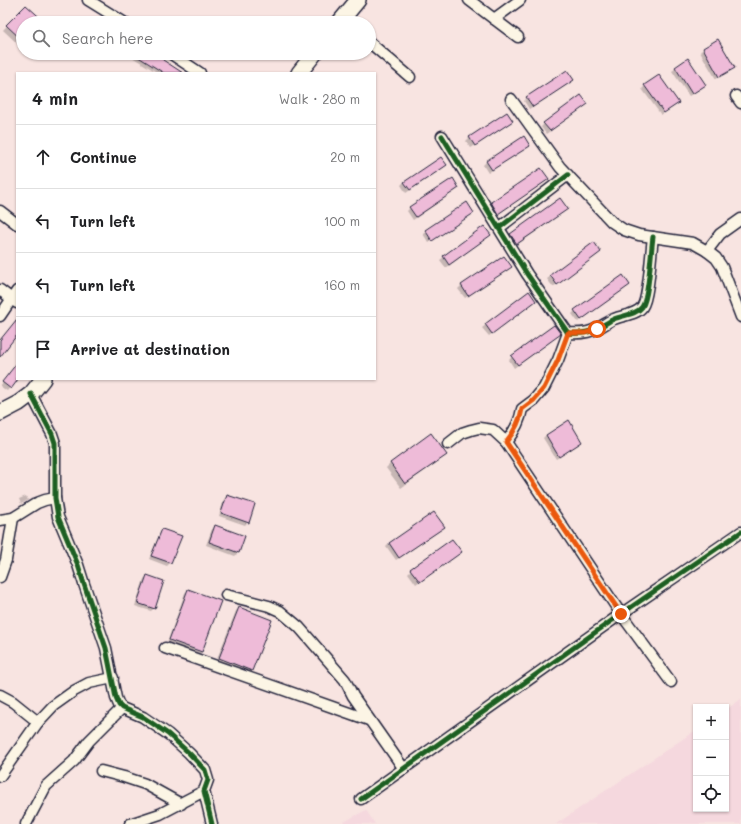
<!DOCTYPE html>
<html lang="en">
<head>
<meta charset="utf-8">
<style>
	body { margin:0; font-family:Mali,sans-serif; background:#f6f6f6; color:#202124 }
	.controls { position:absolute; right:12px; bottom:12px; display:grid; overflow:hidden; border-radius:0px; box-shadow:0 1px 3px #0004 }
	.controls button { width:36px; height:36px; display:grid; place-items:center; padding:0; border:0; border-bottom:1px solid #e0e0e0; background:#fff; color:#202124; font:20px sans-serif }
	.stop { position:absolute; width:12px; height:12px; margin:-9px; border:3px solid #ea580c; border-radius:50%; background:#fff }
	.stop.end { background:#ea580c; border-color:#fff; box-shadow:0 1px 4px #0008 }
	.list { margin:0; padding:0; list-style:none }
	h2 { display:flex; justify-content:space-between; align-items:center; height:52px; margin:0; padding:0 16px; font-size:17px }
	h2 small { font-size:13px; font-weight:400; color:#757577 }
	.list li { display:grid; grid-template-columns:26px 1fr auto; gap:12px; align-items:center; box-sizing:border-box; height:64px; padding:0 16px; border-top:1px solid #e0e0e0 }
	.list b { display:block; font-size:15px; white-space:nowrap }
	.list em { font-size:13px; font-style:normal; color:#757577 }
	.icon { flex:none; width:22px; height:22px; fill:none; stroke:currentColor; stroke-width:2; stroke-linecap:round; stroke-linejoin:round }
	.map { position:relative; flex:none; width:741px; height:824px; overflow:hidden }
	.search { position:absolute; background:#fff; box-shadow:0 1px 3px #0004; left:16px; top:16px; width:360px; height:44px; display:flex; align-items:center; gap:10px; box-sizing:border-box; padding:0 14px; border-radius:22px; color:#757577; font-size:15px }
	.panel { position:absolute; background:#fff; box-shadow:0 1px 3px #0004; left:16px; top:72px; width:360px; height:308px; border-radius:0px }
	.map>svg:first-child { display:block }
</style>
</head>
<body>
<div class="map">
<svg width="741" height="824" viewBox="0 0 741 824">
	<rect width="100%" height="100%" fill="#f8e4e1"/>
	<filter id="ink" filterUnits="userSpaceOnUse"><feTurbulence type="fractalNoise" baseFrequency=".025" numOctaves="2"/><feDisplacementMap in="SourceGraphic" scale="8" xChannelSelector="R" yChannelSelector="G"/><feConvolveMatrix kernelMatrix="1 2 1 2 8 2 1 2 1" color-interpolation-filters="sRGB"/></filter>
	<g filter="url(#ink)">
		<g fill="#f5d8de">
			<polygon points="741,699 741,824 556,824 696,730 696,809 726,809 726,710"/>
			<polygon points="366,810 375,824 340,824"/>
		</g>
		<g fill="#0003">
			<polygon points="26,6 44,23 23,23 23,49 3,30"/>
			<polygon points="718,41 730,70 716,79 700,52 703,49"/>
			<polygon points="127,53 153,53 181,73 158,73 127,54"/>
			<polygon points="688,60 702,88 689,96 672,71"/>
			<polygon points="567,71 570,83 529,109 524,101 527,98"/>
			<polygon points="645,86 674,106 661,115 642,89"/>
			<polygon points="583,107 546,134 541,127 544,124"/>
			<polygon points="506,113 508,124 471,148 466,141 469,138"/>
			<polygon points="524,138 525,148 488,173 483,165 486,162"/>
			<polygon points="446,165 443,168 406,193 401,185 404,182"/>
			<polygon points="541,169 548,179 545,182 495,216 488,206 491,203"/>
			<polygon points="458,188 455,191 413,220 407,211 410,208"/>
			<polygon points="564,212 514,247 507,237 510,234"/>
			<polygon points="470,215 429,243 423,234 426,231"/>
			<polygon points="484,228 490,235 446,268 440,260"/>
			<polygon points="594,244 597,255 553,287 547,279"/>
			<polygon points="507,270 465,298 458,289 461,286"/>
			<polygon points="629,285 578,322 572,314 575,311"/>
			<polygon points="528,292 531,303 489,336 482,328"/>
			<polygon points="556,337 514,368 509,360 512,357"/>
			<polygon points="17,364 17,379 7,391 0,386"/>
			<polygon points="546,435 581,442 578,445 556,459 543,438"/>
			<polygon points="445,455 441,459 401,488 386,468 391,463"/>
			<polygon points="26,496 28,500 21,504 19,499"/>
			<polygon points="227,496 248,522 245,525 219,516 224,499"/>
			<polygon points="215,526 244,537 238,553 235,556 206,545 212,529"/>
			<polygon points="444,527 441,530 396,560 386,546 389,543"/>
			<polygon points="163,530 180,537 170,563 167,566 149,559 160,533"/>
			<polygon points="457,554 416,584 408,573 411,570"/>
			<polygon points="147,576 154,608 151,611 135,606 144,579"/>
			<polygon points="188,590 202,652 199,655 167,643 185,593"/>
			<polygon points="239,608 251,670 248,674 216,661 236,611"/>
		</g>
		<g fill="#eebbd8" stroke="#22223b">
			<polygon points="26,5 46,23 23,23 23,41 6,25"/>
			<polygon points="718,39 735,68 719,77 703,48"/>
			<polygon points="132,53 155,53 163,58 163,60 183,73 164,73"/>
			<polygon points="688,58 706,85 692,94 675,67"/>
			<polygon points="567,70 574,80 533,107 526,97"/>
			<polygon points="659,75 679,103 664,113 644,85"/>
			<polygon points="581,95 588,104 550,131 543,123"/>
			<polygon points="507,112 513,121 475,146 469,137"/>
			<polygon points="524,136 530,146 492,170 486,161"/>
			<polygon points="441,157 447,165 410,190 404,182"/>
			<polygon points="541,168 549,179 498,214 491,202"/>
			<polygon points="453,178 459,188 416,217 409,207"/>
			<polygon points="560,198 568,209 517,244 510,234"/>
			<polygon points="467,202 474,213 432,241 425,230"/>
			<polygon points="484,226 491,235 449,265 443,256"/>
			<polygon points="594,242 601,252 557,285 550,275"/>
			<polygon points="504,256 512,267 468,296 461,285"/>
			<polygon points="623,275 630,285 581,320 574,310"/>
			<polygon points="529,291 536,301 492,334 485,324"/>
			<polygon points="17,319 17,335 0,357 0,340"/>
			<polygon points="554,325 561,334 518,365 511,356"/>
			<polygon points="17,363 17,381 11,389 2,382"/>
			<polygon points="569,420 582,442 559,457 546,435"/>
			<polygon points="431,433 447,455 405,484 390,463"/>
			<polygon points="227,495 255,504 249,523 221,513"/>
			<polygon points="434,512 445,527 399,558 389,543"/>
			<polygon points="215,525 245,536 239,553 209,542"/>
			<polygon points="162,529 182,536 171,563 151,556"/>
			<polygon points="452,539 462,552 420,582 410,569"/>
			<polygon points="147,575 164,581 155,609 137,603"/>
			<polygon points="188,589 221,601 202,652 169,640"/>
			<polygon points="239,607 272,620 252,671 219,658"/>
		</g>
		<g fill="none" stroke-linecap="round" stroke-linejoin="round">
			<defs>
				<g id="street">
					<polyline points="88,0 125,23"/>
					<polyline points="469,0 518,37"/>
					<polyline points="494,19 520,0"/>
					<polyline points="369,42 410,77"/>
					<polyline points="170,53 200,73"/>
					<polyline points="736,96 741,103"/>
					<polyline points="511,99 560,167 612,222 624,230 639,235 693,243 707,251 716,258 722,267 741,317"/>
					<path d="M568 175 499 228 442 136 527 274 568 333C579 334 589 333 598 328 604 325 609 321 614 319 623 315 636 315 642 307 649 298 651 250 653 237"/>
					<polyline points="0,211 17,224"/>
					<polyline points="707,251 720,234 741,219"/>
					<polyline points="0,290 17,303"/>
					<polyline points="0,316 17,291"/>
					<polyline points="31,394 52,434 55,443 55,498 58,517 78,565 84,584 106,648 116,698 119,705 122,708 143,717 168,734 189,753 205,770 208,780 204,791 212,824"/>
					<path d="M506 442C514 432 520 422 522 409L534 400 544 388 558 360 568 333"/>
					<polyline points="448,444 462,433 471,430 479,428 493,430 506,442 621,614 671,682"/>
					<polyline points="0,520 13,518 37,503 45,500 55,498"/>
					<polyline points="0,577 6,560 13,518"/>
					<polyline points="226,595 269,606 280,611 299,627 345,680 353,696 404,769"/>
					<polyline points="165,648 369,720"/>
					<polyline points="0,695 13,702 38,722 0,776"/>
					<polyline points="38,722 53,706 74,691 89,683 113,678"/>
					<polyline points="101,771 124,777 145,784 181,804"/>
					<polyline points="361,799 621,614 741,532"/>
					<polyline points="26,824 46,786 74,761 89,741 122,708"/>
					<polyline points="130,824 160,814 204,791"/>
				</g>
				<g id="secondary">
					<polyline points="339,23 358,0"/>
					<polyline points="299,73 315,53"/>
					<polyline points="0,413 19,403 31,394 43,379"/>
				</g>
			</defs>
			<use href="#street" stroke="#22223b" stroke-width="13"/>
			<use href="#secondary" stroke="#22223b" stroke-width="18"/>
			<use href="#street" stroke="#fcf5e5" stroke-width="10"/>
			<use href="#secondary" stroke="#fcf5e5" stroke-width="15"/>
			<defs>
				<g id="cycleway">
					<path d="M568 175 499 228 442 136 527 274 568 333C579 334 589 333 598 328 604 325 609 321 614 319 623 315 636 315 642 307 649 298 651 250 653 237"/>
					<polyline points="31,394 52,434 55,443 55,498 58,517 78,565 84,584 106,648 116,698 119,705 122,708 143,717 168,734 189,753 205,770 208,780 204,791 212,824"/>
					<polyline points="361,799 621,614 741,532"/>
				</g>
			</defs>
			<use href="#cycleway" stroke="#fcf5e5" stroke-width="8"/>
			<use href="#cycleway" stroke="#1b5e20" stroke-width="5"/>
		</g>
	</g>
	<g fill="none" stroke-linecap="round" stroke-linejoin="round" filter="url(#ink)">
		<path stroke="#ea580c" stroke-width="5" d="M597 329 585 333H568L558 360 544 388 534 400 522 409C520 422 514 432 506 442L621 614"/>
	</g>
</svg>
<div class="controls">
<button>+</button>
<button>−</button>
<button><svg class="icon" aria-label="locate" viewBox="0 0 24 24"><circle cx="12" cy="12" r="6"/><path d="M12 2v4M12 18v4M2 12h4M18 12h4"/></svg></button>
</div>
<div class="stop" style="left:597px;top:329px"></div>
<div class="stop end" style="left:621px;top:614px"></div>
<div class="search"><svg class="icon" aria-label="search" viewBox="0 0 24 24"><circle cx="10" cy="10" r="6"/><path d="M15 15l6 6"/></svg>Search here</div>
<section class="panel">
<h2>4 min<small>Walk · 280 m</small></h2>
<ul class="list">
<li><svg class="icon" aria-label="ahead" viewBox="0 0 24 24"><path d="M12 20V5M6 11l6-6 6 6"/></svg><div><b>Continue</b></div><em>20 m</em></li>
<li><svg class="icon" aria-label="left" viewBox="0 0 24 24"><path d="M17 20v-9H6M10 6l-5 5 5 5"/></svg><div><b>Turn left</b></div><em>100 m</em></li>
<li><svg class="icon" aria-label="left" viewBox="0 0 24 24"><path d="M17 20v-9H6M10 6l-5 5 5 5"/></svg><div><b>Turn left</b></div><em>160 m</em></li>
<li><svg class="icon" aria-label="arrive" viewBox="0 0 24 24"><path d="M6 21V4h12l-3 4 3 4H6"/></svg><div><b>Arrive at destination</b></div></li>
</ul>
</section>
</div>
</body>
</html>
